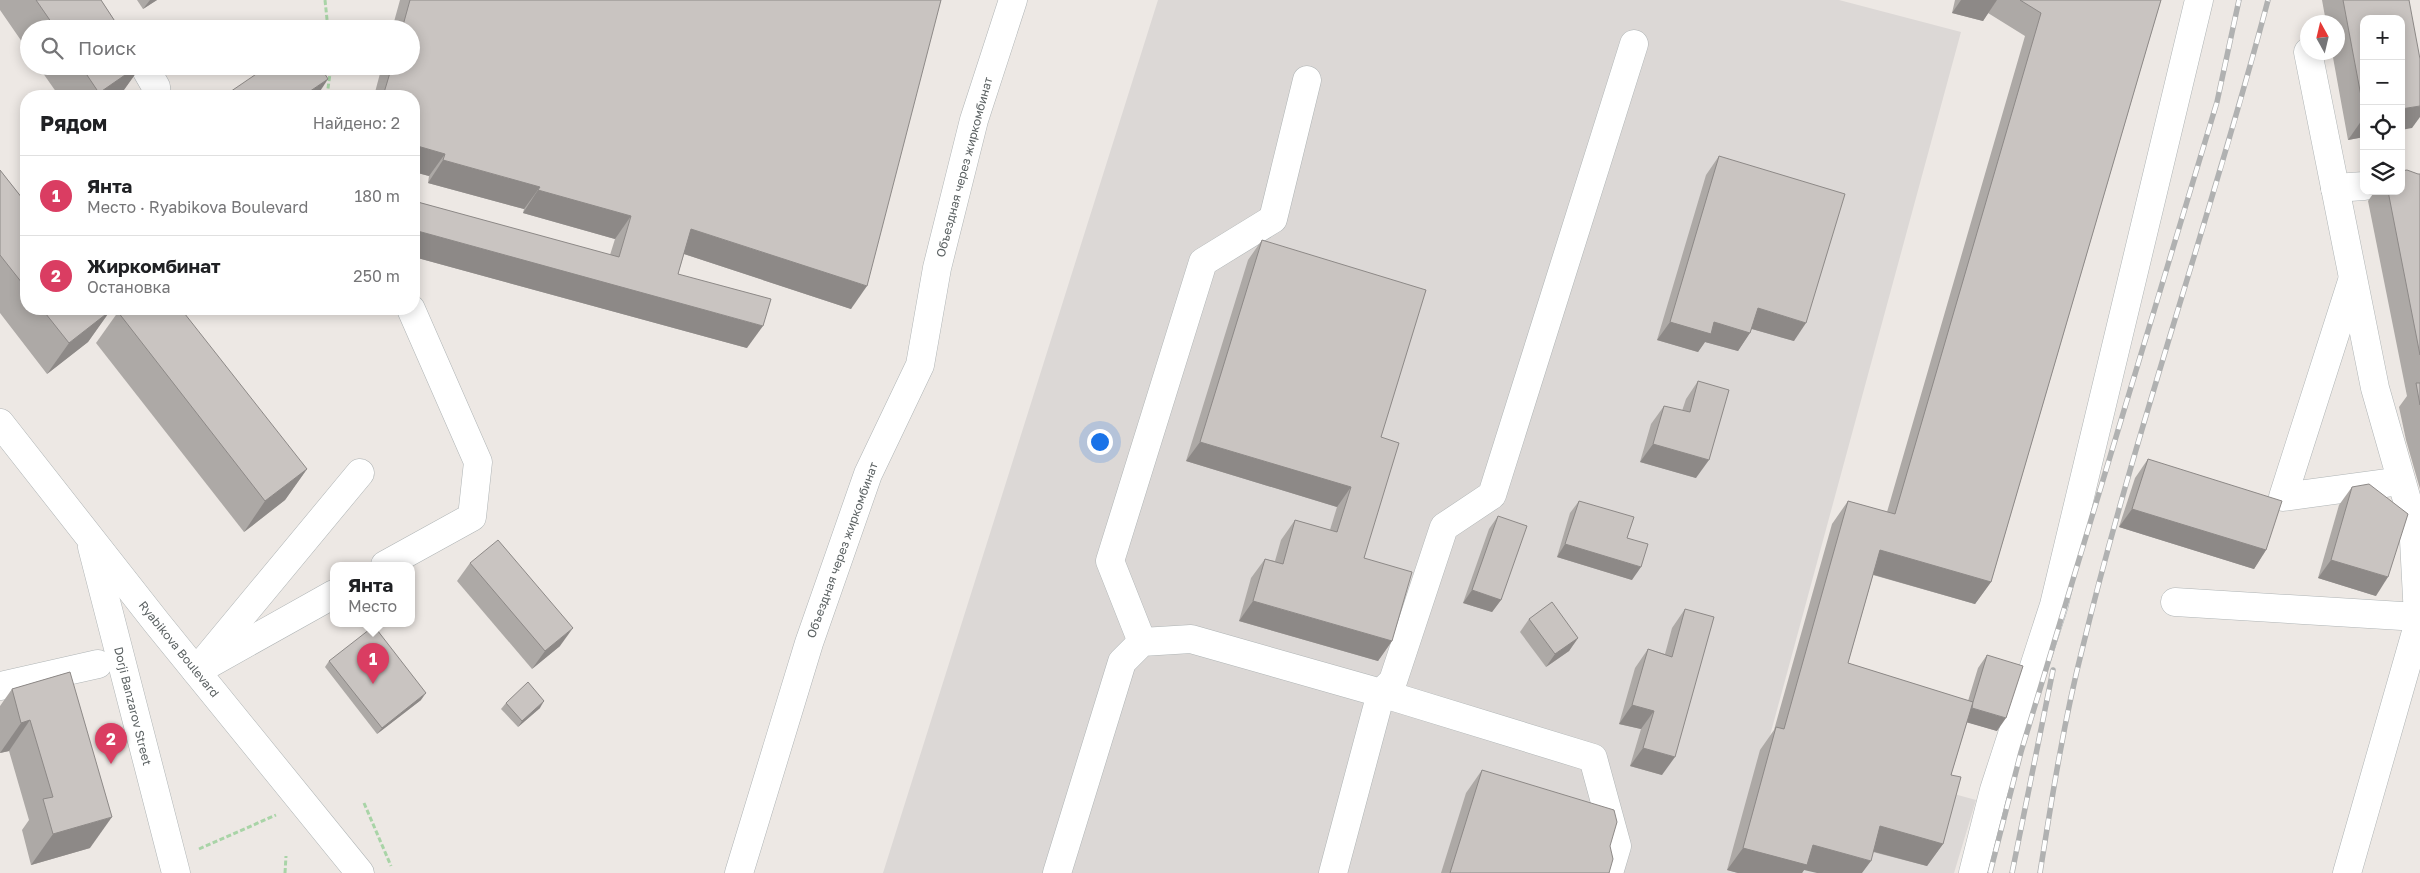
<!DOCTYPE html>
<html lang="ru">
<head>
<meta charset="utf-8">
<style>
	body { margin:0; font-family:"Golos Text",sans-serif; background:#f2f2f2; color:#202124 }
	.controls { position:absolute; right:15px; top:15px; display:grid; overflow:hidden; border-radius:10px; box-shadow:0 2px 12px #0003 }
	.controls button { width:45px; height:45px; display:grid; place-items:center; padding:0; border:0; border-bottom:1px solid #e0e0e0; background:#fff; color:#202124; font:25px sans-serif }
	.compass { position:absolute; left:2300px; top:15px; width:45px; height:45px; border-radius:50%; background:#fff; box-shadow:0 2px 12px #0003; rotate:352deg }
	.you { position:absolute; left:1099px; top:441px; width:18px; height:18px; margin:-12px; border:4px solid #fff; border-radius:50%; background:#1a73e8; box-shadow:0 0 0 8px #1a73e833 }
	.badge { display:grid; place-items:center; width:32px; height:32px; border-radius:50%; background:#da3d62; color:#fff; font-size:16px; font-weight:700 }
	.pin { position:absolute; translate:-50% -41px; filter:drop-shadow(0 1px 2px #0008) }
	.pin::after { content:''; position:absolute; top:26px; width:18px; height:15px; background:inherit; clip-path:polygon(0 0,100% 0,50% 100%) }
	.popup { position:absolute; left:330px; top:562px; width:85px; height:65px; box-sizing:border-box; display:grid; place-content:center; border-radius:10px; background:#fff; filter:drop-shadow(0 1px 4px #0005); font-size:16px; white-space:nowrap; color:#757577 }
	.popup b { font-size:19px; color:#202124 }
	.popup::after { content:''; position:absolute; left:50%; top:100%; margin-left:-10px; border:10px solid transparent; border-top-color:#fff }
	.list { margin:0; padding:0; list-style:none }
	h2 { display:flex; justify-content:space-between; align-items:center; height:65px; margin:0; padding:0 20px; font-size:21px }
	h2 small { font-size:16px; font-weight:400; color:#757577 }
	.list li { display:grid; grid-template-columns:32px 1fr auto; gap:15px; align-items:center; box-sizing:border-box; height:80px; padding:0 20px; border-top:1px solid #e0e0e0 }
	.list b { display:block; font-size:19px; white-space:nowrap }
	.list p { margin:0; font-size:16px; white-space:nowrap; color:#757577 }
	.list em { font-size:16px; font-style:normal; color:#757577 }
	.icon { flex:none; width:28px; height:28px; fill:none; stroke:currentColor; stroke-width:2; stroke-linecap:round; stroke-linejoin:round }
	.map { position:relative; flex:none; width:2420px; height:873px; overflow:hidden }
	.search { position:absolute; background:#fff; box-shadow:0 2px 12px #0003; left:20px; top:20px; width:400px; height:55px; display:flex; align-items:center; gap:12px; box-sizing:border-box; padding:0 18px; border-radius:28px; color:#757577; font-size:19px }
	.panel { position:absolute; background:#fff; box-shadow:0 2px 12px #0003; left:20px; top:90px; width:400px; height:225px; border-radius:20px }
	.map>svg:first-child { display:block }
</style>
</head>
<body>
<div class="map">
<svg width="2420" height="873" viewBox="0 0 2420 873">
	<rect width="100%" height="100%" fill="#ede8e4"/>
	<polygon fill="#dcd8d6" points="1158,0 1839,0 1961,32 1768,743 1976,800 1954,873 883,873"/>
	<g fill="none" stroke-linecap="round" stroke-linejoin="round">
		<defs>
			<g id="minor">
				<polyline points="144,66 156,87 157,96"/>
				<polyline points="2335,188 2364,186"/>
				<polyline points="2352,281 2283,497 2401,481"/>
				<polyline points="0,423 157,623 360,873"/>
				<polyline points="92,547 176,873"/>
				<polyline points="385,565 472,517 478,462 411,309"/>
				<polyline points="2175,602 2418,617 2413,521 2375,388 2308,52"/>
				<polyline points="1142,642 1110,561 1203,262 1273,219 1307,80"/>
				<polyline points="209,664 334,594"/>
				<polyline points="196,671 360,473"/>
				<polyline points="0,686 98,664"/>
				<polyline points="739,873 809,643 868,474 920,365 937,268 974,120 1013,0"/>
				<polyline points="1057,873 1122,662 1142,642 1191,639 1381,693 1393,681 1444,527 1492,495 1634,44"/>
				<polyline points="1333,873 1381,693 1593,758 1617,846 1609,873"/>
				<polyline points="1973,873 1994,790 2054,605 2199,0"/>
				<polyline points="2347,873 2420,618"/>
			</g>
		</defs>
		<use href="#minor" stroke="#afb4b5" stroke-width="29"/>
		<g stroke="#a9d4a7" stroke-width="3" stroke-dasharray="5 2.5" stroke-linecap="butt">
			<polyline points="325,0 328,29"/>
			<polyline points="327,96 331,66"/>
			<polyline points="364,803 391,866"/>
			<polyline points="199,849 276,815"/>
			<polyline points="285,873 286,856"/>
		</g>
		<use href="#minor" stroke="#fff" stroke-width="28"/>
		<defs>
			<g id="rail">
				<polyline points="1990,873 2021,752 2217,102 2239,0"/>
				<polyline points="2012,873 2053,670"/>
				<path d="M2040 873C2052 797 2064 720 2083 646 2136 428 2211 217 2268 0"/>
			</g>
		</defs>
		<use href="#rail" stroke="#b0b1b1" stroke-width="5.5"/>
		<use href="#rail" stroke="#fff" stroke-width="4" stroke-dasharray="11" stroke-linecap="butt"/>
	</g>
	<g fill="#ada9a6">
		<polygon points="0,0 101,0 120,29 29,29 29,52 0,10"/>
		<polygon points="137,0 157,0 143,9"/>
		<polygon points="400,0 941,0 851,309 684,254 678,274 747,348 414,257 414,201 610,255 615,239 523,213 524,209 428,183 429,176 414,172 414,96 374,96 382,66 411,66 411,29 392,29"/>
		<polygon points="1955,0 2161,0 2148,44 1991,582 1975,604 1873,575 1848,663 1968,701 1978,668 1987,655 1997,731 1967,722 1951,775 1943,844 1927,866 1873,852 1804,870 1802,873 1738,873 1727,870 1760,750 1774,730 1832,524 1848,501 1887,512 2025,36 1988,13 1983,21 1952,13"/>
		<polygon points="2322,0 2409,0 2412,128 2364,19 2364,137 2348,140 2332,52 2338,52 2338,22 2326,22"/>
		<polygon points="38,66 141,66 121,94 117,96 59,96"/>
		<polygon points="1719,156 1794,341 1752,329 1738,351 1705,342 1698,352 1657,340 1706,175"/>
		<polygon points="0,170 26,203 26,309 109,309 110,311 88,342 47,374 0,313"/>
		<polygon points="2418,174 2420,174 2420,489 2406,440 2399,407 2407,396 2368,201 2375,191 2401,191"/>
		<polygon points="1262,240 1381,437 1364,558 1392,641 1378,661 1239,621 1251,578 1265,559 1275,561 1281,540 1295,520 1330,530 1337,507 1186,461 1248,260"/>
		<polygon points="118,312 307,469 285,500 244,532 96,343"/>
		<polygon points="1698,381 1696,478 1640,462 1651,424 1664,406 1682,411 1686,399"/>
		<polygon points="2148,459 2266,550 2254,569 2119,527 2135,478"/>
		<polygon points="2352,487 2376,596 2318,578 2339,505"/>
		<polygon points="1579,501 1627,538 1632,580 1557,557 1570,513"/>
		<polygon points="1498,516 1501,600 1492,612 1463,603 1489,529"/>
		<polygon points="470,563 560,646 532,669 457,581"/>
		<polygon points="1685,609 1662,775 1630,766 1641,729 1619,724 1635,668 1648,649 1665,654 1672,628"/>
		<polygon points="1529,619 1578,638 1569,651 1546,667 1520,632"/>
		<polygon points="329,661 421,700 377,734 325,667"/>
		<polygon points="70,672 90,848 31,865 22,830 29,820 9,751 0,753 0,706 12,689"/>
		<polygon points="506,703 540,708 518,727 501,709"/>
		<polygon points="1482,770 1610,846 1609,873 1441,873 1466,793"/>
	</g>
	<g fill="#8d8987">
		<polygon points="150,0 157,0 143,9"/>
		<polygon points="1961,0 1997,0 1983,21 1952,13"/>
		<polygon points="138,66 141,66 121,94 117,96 96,96 99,93"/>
		<polygon points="328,79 317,96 303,96"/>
		<polygon points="2420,106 2420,117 2412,128 2401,130 2401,109"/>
		<polygon points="2364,117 2364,137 2348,140"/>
		<polygon points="414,145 445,154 429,176 414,172"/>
		<polygon points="443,160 540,187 524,209 428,183"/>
		<polygon points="538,190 631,216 615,239 523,213"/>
		<polygon points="691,229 867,286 851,309 675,251"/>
		<polygon points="414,230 763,326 747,348 414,257"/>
		<polygon points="1758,308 1806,323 1794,341 1745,327"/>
		<polygon points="110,311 88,342 47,374 69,343"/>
		<polygon points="1670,322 1714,322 1750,333 1738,351 1705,342 1698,352 1657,340"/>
		<polygon points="1200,442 1351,487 1337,507 1186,461"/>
		<polygon points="1653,444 1709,460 1696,478 1640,462"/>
		<polygon points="307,469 285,500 244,532 265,501"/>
		<polygon points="2132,509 2266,550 2254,569 2119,527"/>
		<polygon points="1565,544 1641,567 1632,580 1557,557"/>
		<polygon points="1880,550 1991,582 1975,604 1864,572"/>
		<polygon points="2331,560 2388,577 2376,596 2318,578"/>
		<polygon points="1472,590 1501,600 1492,612 1463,603"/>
		<polygon points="1253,601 1392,641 1378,661 1239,621"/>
		<polygon points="573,628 560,646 532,669 545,651"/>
		<polygon points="1578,638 1569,651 1546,667 1555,654"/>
		<polygon points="426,693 421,700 377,734 382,728"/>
		<polygon points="544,701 540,708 518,727 522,721"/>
		<polygon points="1632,705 1654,711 1641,729 1619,724"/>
		<polygon points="1971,708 2006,718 1997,731 1962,721"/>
		<polygon points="30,720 9,751 0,753 21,723"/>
		<polygon points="1643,748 1675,757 1662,775 1630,766"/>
		<polygon points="112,817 90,848 31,865 53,834"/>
		<polygon points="1880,826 1943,844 1927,866 1864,849"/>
		<polygon points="1813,845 1871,861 1862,873 1817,873 1804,870 1802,873 1738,873 1727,870 1743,848"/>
	</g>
	<g fill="#c9c4c1" stroke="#8d8987">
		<polygon points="36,0 101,0 120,29 56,29"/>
		<polygon points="410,0 941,0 867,286 691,229 678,274 771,299 763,326 414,230 414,201 619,257 631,216 538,190 540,187 443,160 445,154 414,145 414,96 383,96 392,66 411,66 411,29 402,29"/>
		<polygon points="2020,0 2161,0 2148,44 1991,582 1880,550 1848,663 1973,702 1951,775 1961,777 1943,844 1880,826 1871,861 1813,845 1807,865 1743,848 1776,727 1784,729 1848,501 1895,514 2041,13"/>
		<polygon points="2343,0 2409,0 2420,59 2420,106 2401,109 2401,19 2364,19 2364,112"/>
		<polygon points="81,66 138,66 99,93"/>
		<polygon points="268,66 320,66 328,79 303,96 224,96"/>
		<polygon points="1719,156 1845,194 1806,323 1758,308 1750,333 1714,322 1711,334 1670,322"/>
		<polygon points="0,170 26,203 26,288 0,255"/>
		<polygon points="2407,170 2418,174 2420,174 2420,355 2388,191 2401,191 2401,171"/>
		<polygon points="1262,240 1426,290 1381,437 1399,443 1364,558 1412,572 1392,641 1253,601 1265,559 1283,564 1295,520 1337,532 1351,487 1200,442"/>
		<polygon points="42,309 109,309 110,311 69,343"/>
		<polygon points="122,309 181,309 307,469 265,501 118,312"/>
		<polygon points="1698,381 1729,390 1709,460 1653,444 1664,406 1690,412"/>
		<polygon points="2416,383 2420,383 2420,405"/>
		<polygon points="2148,459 2282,501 2266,550 2132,509"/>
		<polygon points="2369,484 2408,514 2388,577 2331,560 2352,487"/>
		<polygon points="1579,501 1634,517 1627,538 1648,544 1641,567 1565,544"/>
		<polygon points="1498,516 1527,526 1501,600 1472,590"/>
		<polygon points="498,540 573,628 545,651 470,563"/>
		<polygon points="1552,602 1578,638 1555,654 1529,619"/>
		<polygon points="1685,609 1714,617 1675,757 1643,748 1654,711 1632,705 1648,649 1672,657"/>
		<polygon points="374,626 426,693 382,728 329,661"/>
		<polygon points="1987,655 2023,666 2006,718 1972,708 1973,702"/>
		<polygon points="70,672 112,817 53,834 43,799 53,797 30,720 21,723 12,689"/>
		<polygon points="528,682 544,701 522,721 506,703"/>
		<polygon points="1482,770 1614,810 1617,822 1610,846 1613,859 1609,873 1450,873"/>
	</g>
	<g text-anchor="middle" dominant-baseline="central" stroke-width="5" stroke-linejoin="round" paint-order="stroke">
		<g font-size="12" fill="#5c6263" stroke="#fff">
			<text transform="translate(964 167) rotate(-75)">Объездная через жиркомбинат</text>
			<text transform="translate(842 550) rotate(-70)">Объездная через жиркомбинат</text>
			<text transform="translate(179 649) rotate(51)">Ryabikova Boulevard</text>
			<text transform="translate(133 706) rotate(76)">Dorji Banzarov Street</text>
		</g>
	</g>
</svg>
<div class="controls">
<button>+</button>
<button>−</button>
<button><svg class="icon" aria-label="locate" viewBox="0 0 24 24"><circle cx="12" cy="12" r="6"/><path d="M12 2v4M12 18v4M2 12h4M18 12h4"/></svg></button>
<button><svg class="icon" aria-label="layers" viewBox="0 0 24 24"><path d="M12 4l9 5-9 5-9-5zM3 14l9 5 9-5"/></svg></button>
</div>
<svg class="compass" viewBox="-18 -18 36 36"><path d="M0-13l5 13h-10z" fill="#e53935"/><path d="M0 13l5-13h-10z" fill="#757577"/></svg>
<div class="you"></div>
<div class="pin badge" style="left:373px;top:684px">1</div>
<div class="popup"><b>Янта</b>Место</div>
<div class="pin badge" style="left:111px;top:764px">2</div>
<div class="search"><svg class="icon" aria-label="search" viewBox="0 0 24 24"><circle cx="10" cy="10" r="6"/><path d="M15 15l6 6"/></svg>Поиск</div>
<section class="panel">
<h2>Рядом<small>Найдено: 2</small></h2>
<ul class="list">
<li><span class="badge">1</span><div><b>Янта</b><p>Место · Ryabikova Boulevard</p></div><em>180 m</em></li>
<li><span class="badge">2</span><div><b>Жиркомбинат</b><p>Остановка</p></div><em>250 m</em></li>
</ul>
</section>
</div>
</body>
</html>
